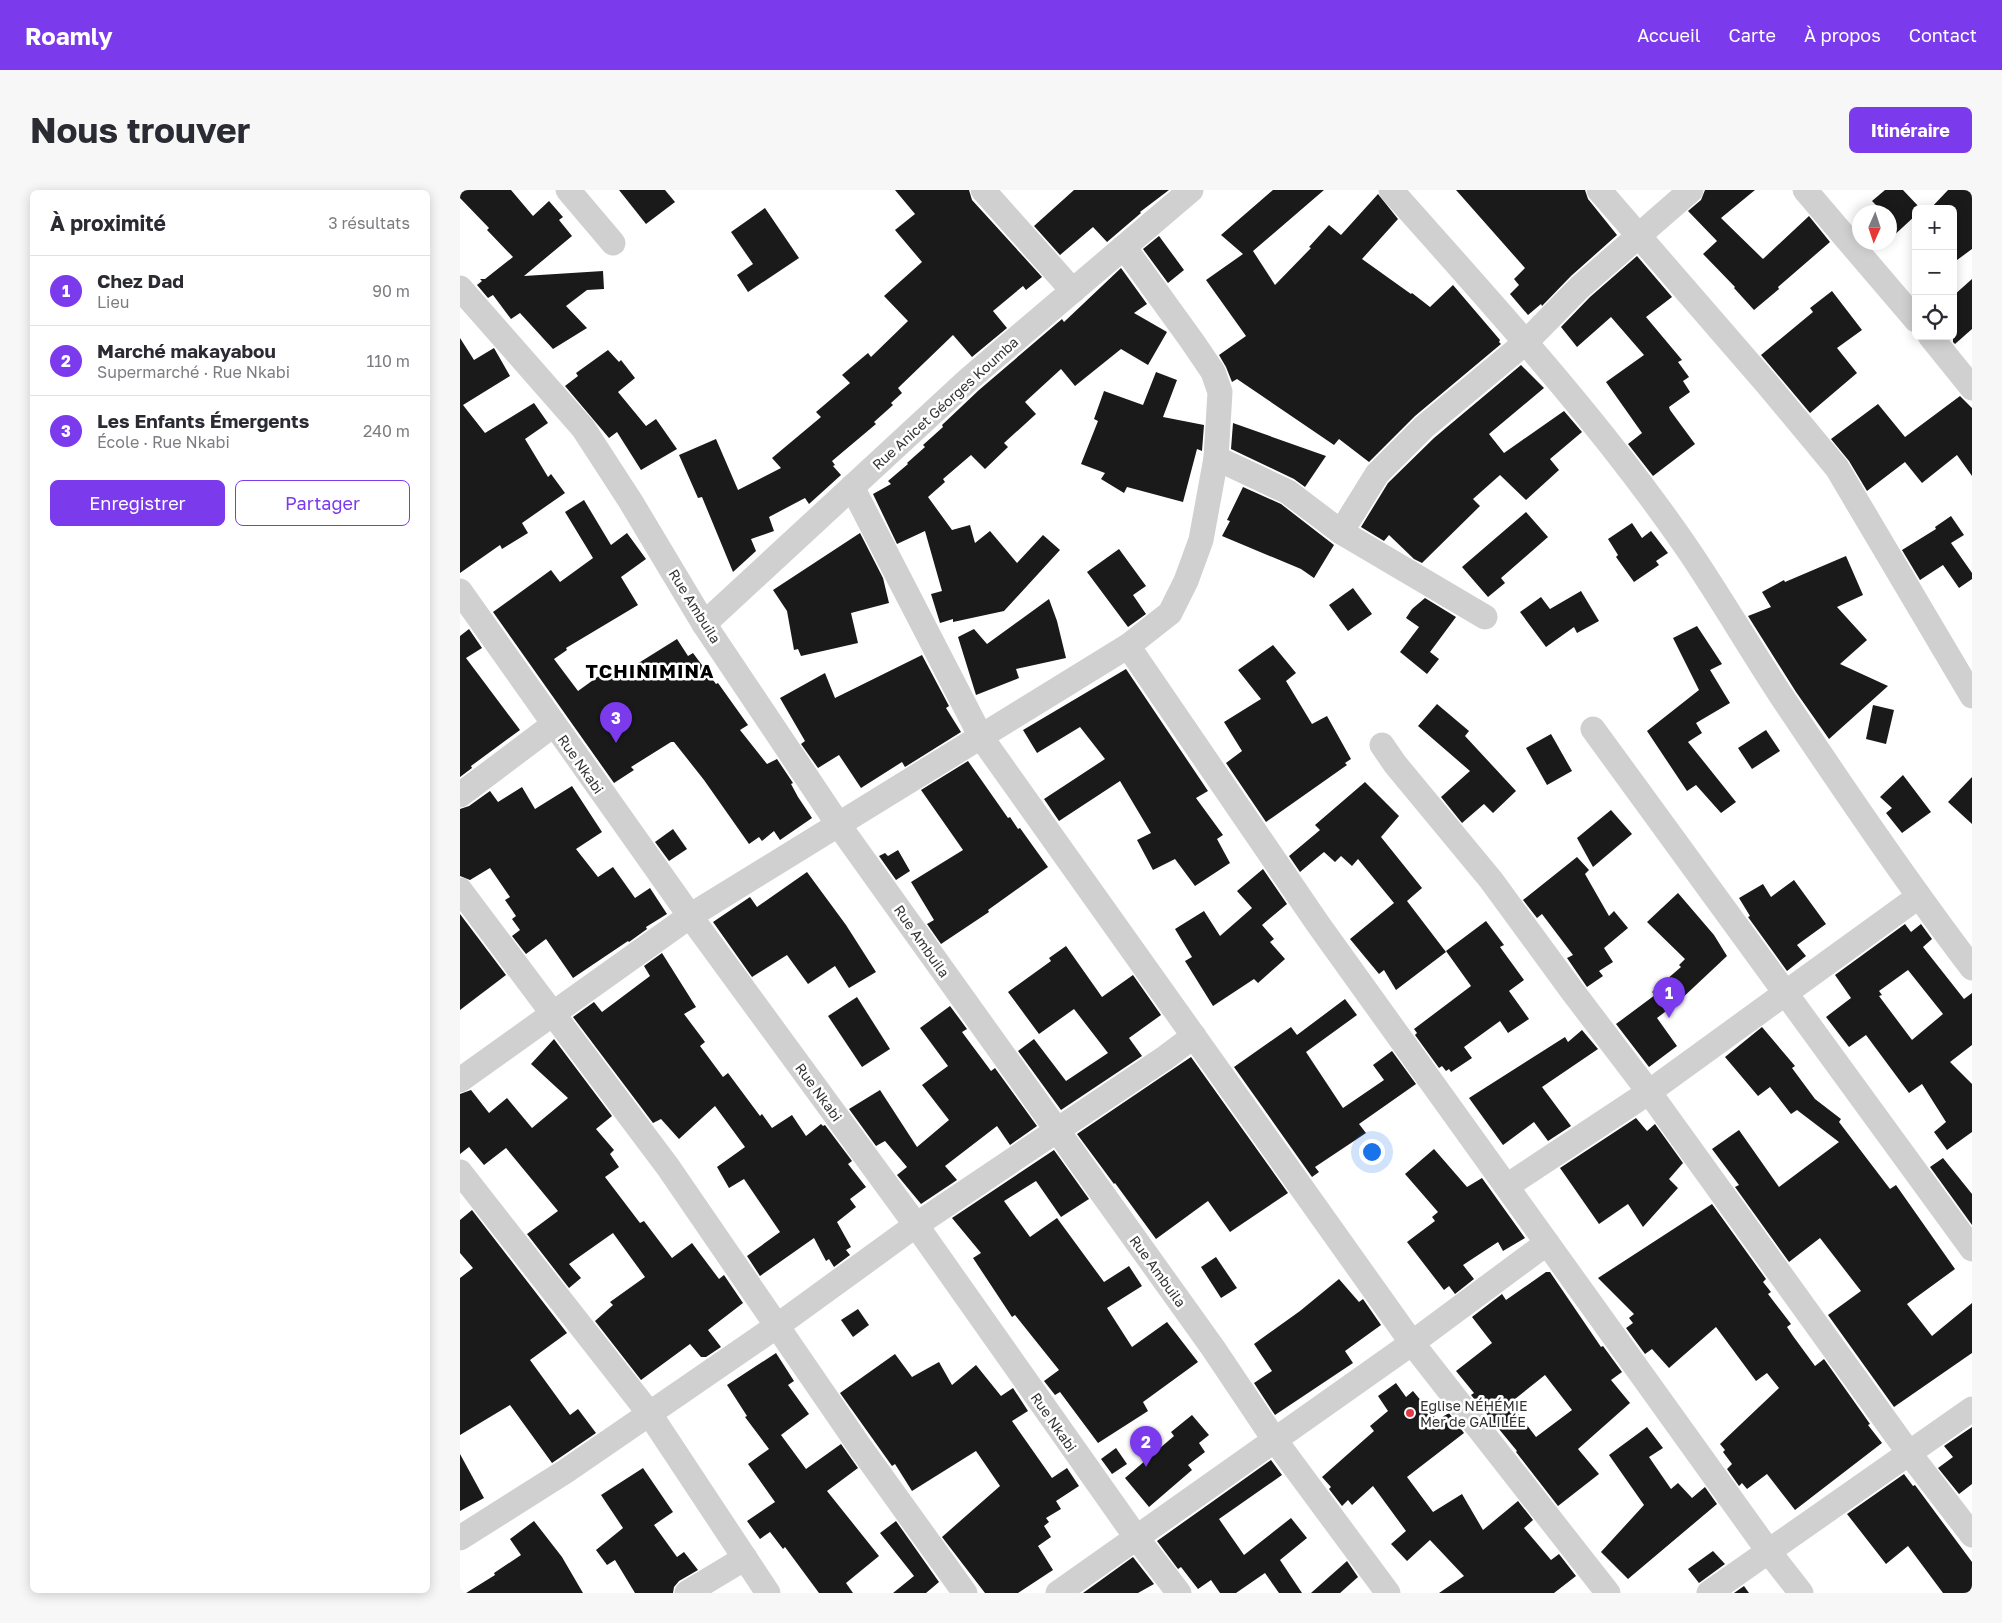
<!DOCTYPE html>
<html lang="fr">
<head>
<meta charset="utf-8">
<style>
	body { margin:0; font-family:"Golos Text",sans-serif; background:#f7f7f7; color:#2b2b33 }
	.controls { position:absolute; right:15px; top:15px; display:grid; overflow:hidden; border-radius:8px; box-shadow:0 2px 12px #0003 }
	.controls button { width:45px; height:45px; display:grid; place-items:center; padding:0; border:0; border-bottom:1px solid #e1e1e2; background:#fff; color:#2b2b33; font:25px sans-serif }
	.compass { position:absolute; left:1392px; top:15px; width:45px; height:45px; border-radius:50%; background:#fff; box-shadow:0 2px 12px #0003; rotate:183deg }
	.you { position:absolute; left:911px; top:961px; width:18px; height:18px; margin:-12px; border:4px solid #fff; border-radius:50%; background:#1a73e8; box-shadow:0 0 0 8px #1a73e833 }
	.badge { display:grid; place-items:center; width:32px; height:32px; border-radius:50%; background:#7c3aed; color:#fff; font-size:16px; font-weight:700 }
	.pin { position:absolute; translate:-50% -41px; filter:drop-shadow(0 1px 2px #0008) }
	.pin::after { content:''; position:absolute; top:26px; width:18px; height:15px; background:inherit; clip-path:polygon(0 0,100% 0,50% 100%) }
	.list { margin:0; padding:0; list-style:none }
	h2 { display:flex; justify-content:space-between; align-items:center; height:65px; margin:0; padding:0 20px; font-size:21px }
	h2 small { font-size:16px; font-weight:400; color:#7c7c81 }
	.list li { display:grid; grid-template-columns:32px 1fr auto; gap:15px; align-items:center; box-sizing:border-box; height:70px; padding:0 20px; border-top:1px solid #e1e1e2 }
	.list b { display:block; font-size:19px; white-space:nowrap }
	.list p { margin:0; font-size:16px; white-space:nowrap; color:#7c7c81 }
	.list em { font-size:16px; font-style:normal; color:#7c7c81 }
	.actions { display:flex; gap:10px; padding:15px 20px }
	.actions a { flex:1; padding:11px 0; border:1px solid #7c3aed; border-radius:8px; text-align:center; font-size:18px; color:#7c3aed }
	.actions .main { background:#7c3aed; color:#fff }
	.icon { flex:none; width:28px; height:28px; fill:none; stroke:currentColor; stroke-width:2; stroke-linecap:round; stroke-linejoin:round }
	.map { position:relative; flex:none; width:1512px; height:1403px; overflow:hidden; border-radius:8px }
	header { display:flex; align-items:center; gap:30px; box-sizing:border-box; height:70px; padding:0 25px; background:#7c3aed; color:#fff }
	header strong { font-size:24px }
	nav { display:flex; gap:28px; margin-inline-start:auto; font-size:18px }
	.intro { display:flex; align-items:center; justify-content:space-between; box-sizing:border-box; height:120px; padding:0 30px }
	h1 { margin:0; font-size:35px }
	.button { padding:12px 22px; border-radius:8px; background:#7c3aed; color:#fff; font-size:18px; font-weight:700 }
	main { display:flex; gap:30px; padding:0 30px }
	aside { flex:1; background:#fff; border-radius:8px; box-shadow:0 2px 12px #0003 }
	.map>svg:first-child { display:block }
</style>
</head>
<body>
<header>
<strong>Roamly</strong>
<nav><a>Accueil</a><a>Carte</a><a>À propos</a><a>Contact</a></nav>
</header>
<div class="intro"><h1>Nous trouver</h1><a class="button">Itinéraire</a></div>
<main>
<aside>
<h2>À proximité<small>3 résultats</small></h2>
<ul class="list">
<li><span class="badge">1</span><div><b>Chez Dad</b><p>Lieu</p></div><em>90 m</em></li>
<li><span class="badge">2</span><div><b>Marché makayabou</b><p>Supermarché · Rue Nkabi</p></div><em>110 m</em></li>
<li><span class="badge">3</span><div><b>Les Enfants Émergents</b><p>École · Rue Nkabi</p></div><em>240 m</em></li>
</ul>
<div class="actions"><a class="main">Enregistrer</a><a>Partager</a></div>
</aside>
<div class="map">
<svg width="1512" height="1403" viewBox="0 0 1512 1403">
	<rect width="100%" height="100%" fill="#fff"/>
	<g fill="#1a1a1a" fill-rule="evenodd">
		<polygon points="0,0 51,0 73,26 89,11 103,27 99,30 112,46 64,86 143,81 144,99 127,100 106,116 127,138 93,159 60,123 51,129 33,105 28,108 17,95 22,91 20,89 25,89 53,67 27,40 29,38 0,8"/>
		<polygon points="159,0 205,0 215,12 186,34"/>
		<polygon points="435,0 509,0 512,10 582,87 566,100 563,96 533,121 547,138 512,167 493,145 438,198 442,203 431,213 433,215 414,232 416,234 372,271 375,275 373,276 381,285 349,314 345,308 309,327 314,341 291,349 296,361 273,382 242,307 238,308 219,265 256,249 278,300 321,278 312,268 361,227 356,222 390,193 382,185 408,163 411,167 448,131 424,106 462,72 435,40 455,24"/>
		<polygon points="614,0 709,0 680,22 681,23 647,52 633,37 600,65 574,36"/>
		<polygon points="813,0 864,0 793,61 815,95 851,58 849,57 869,35 881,45 918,4 938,29 902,69 951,104 952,103 970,117 993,95 1040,150 1039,152 1041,154 955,226 909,272 879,249 874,255 777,189 772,192 766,177 759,165 786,146 746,90 783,64 761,45"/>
		<polygon points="996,0 1125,0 1128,9 1157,45 1111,86 1082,116 1081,114 1068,125 1050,104 1059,95 1054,89 1065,78"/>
		<polygon points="1245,0 1295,0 1261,28 1303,69 1349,26 1370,52 1318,97 1319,99 1294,120 1274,98 1275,97 1243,64 1257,51 1228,21 1241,10"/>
		<polygon points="1425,0 1443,0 1461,19 1456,19 1456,25 1430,49 1430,22 1423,22 1412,11"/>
		<polygon points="1488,0 1512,0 1512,59 1493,73 1493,19 1470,19"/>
		<polygon points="305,18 339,68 288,102 277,85 293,74 271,42"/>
		<polygon points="699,46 724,80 708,93 683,59"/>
		<polygon points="1177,66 1212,107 1186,127 1222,170 1218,172 1229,187 1223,191 1230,202 1209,217 1210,220 1235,254 1193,286 1168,254 1182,243 1146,192 1184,165 1151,127 1117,157 1101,137 1130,107"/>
		<polygon points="661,78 687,114 674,123 707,142 688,175 661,159 615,196 601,179 565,212 576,224 544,253 548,257 525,279 511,265 483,289 485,292 468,307 492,340 510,335 515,353 530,341 557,373 583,345 600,360 544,421 493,432 493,429 480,433 471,404 482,401 465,341 437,354 413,304 431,294 428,291 448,274 447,273 465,257 463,255 483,237 482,235 519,200 602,129 604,132"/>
		<polygon points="1512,89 1512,139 1495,154 1493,152 1493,106"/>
		<polygon points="1372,101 1402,140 1377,158 1397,183 1350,223 1301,165 1353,122 1350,118"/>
		<polygon points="0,148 14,170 34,158 50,186 3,215 25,243 74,213 88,233 65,249 88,287 91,284 105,303 62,333 68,343 42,359 40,355 0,383"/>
		<polygon points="148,160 159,172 161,170 175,188 158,202 186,236 196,229 217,259 181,280 157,242 149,248 105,196 118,186 116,183"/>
		<polygon points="1061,175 1084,198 1029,244 1044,263 1104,221 1122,242 1090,269 1099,280 1066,310 1040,285 1013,309 1020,316 962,373 954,369 929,345 924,351 901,337 928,293 974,248"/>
		<polygon points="696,182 717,190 703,227 744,235 742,261 737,259 723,312 667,297 664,303 641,289 645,283 621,274 638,231 634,229 644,201 683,215"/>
		<polygon points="1500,206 1512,218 1512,286 1497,265 1462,293 1445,272 1407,301 1389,271 1371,249 1418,214 1445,247"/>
		<polygon points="773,233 866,266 845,297 834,289 771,259"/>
		<polygon points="783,297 821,314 874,355 854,388 841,379 762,346 770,331 767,330"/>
		<polygon points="124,310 151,355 167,343 186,369 161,387 178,415 106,458 107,460 94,469 118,501 154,475 161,484 217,449 228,466 233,463 256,494 258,493 288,535 280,540 307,574 317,569 333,593 331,594 338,607 352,628 320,650 314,641 302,651 299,647 289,654 244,590 214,552 211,552 171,577 174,580 154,593 33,422 91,380 100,392 133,368 105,322"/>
		<polygon points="1066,322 1088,347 1041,388 1045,393 1028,407 1002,377"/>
		<polygon points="1491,326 1504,345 1491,353 1512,383 1512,389 1499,398 1483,375 1460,390 1442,360 1476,339 1475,337"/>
		<polygon points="1172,333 1182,348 1191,341 1208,363 1196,371 1199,375 1174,392 1156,367 1158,365 1148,349"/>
		<polygon points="400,343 423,388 429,413 391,423 398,453 341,466 338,459 334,460 327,421 313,400"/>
		<polygon points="659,359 686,396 673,405 686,424 668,437 627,382"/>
		<polygon points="1386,366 1403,405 1377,417 1407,450 1380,474 1428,496 1369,549 1336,502 1288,426 1311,417 1302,402 1324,390 1325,392"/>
		<polygon points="893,398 912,424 888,441 869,415"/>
		<polygon points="1121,401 1139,431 1117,443 1114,437 1086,457 1060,422 1081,407 1090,419"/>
		<polygon points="965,408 996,427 970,462 979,469 967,484 940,462 959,437 946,428 952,419"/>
		<polygon points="589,409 597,431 606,468 556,479 559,488 516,505 498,447 514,439 527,454"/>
		<polygon points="1237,436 1262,474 1250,480 1270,513 1236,533 1242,543 1228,552 1276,612 1261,623 1236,595 1227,601 1187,541 1239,500 1213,448"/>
		<polygon points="9,439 22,458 6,468 60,540 11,576 12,578 0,587 0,446"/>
		<polygon points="813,455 836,483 826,491 852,534 867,526 891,569 885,573 887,575 806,632 766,573 782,561 764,532 801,509 778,480"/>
		<polygon points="462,465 489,516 486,518 501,542 445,577 442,572 401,598 379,565 358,578 341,554 345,551 320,508 365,483 375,508"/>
		<polygon points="666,479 748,601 736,608 763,645 757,649 770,673 735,696 715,669 693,680 677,650 691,643 660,591 599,631 584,609 645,569 620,537 577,563 563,540"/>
		<polygon points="977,514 1009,541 1005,546 1056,601 1033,623 1024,614 1002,633 981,607 1010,581 958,536"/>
		<polygon points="1413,515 1434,520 1426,554 1406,549"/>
		<polygon points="1306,540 1320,561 1292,579 1278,558"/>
		<polygon points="1091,544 1112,581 1087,595 1066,558"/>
		<polygon points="508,571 548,628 550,627 558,639 560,638 588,677 528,720 529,722 481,754 467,734 474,730 451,692 503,660 461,600"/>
		<polygon points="1443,585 1471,622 1442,643 1426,623 1432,618 1420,607"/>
		<polygon points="1512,587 1512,634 1488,612"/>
		<polygon points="905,592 939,626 921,647 962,698 947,711 986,762 936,800 924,780 919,784 890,749 934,713 898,669 892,676 881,666 875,672 864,662 840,682 829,666 860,640 855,635"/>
		<polygon points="112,596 142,642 116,659 138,687 153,677 175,708 190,698 207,724 186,737 187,739 169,752 168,751 113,788 86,749 66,764 52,746 60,740 52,729 56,726 45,710 50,707 30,678 10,690 0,686 0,619 9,616 30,601 38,612 62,597 75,619"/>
		<polygon points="1151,620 1172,644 1133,677 1117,648"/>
		<polygon points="213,639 227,659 209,671 195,652"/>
		<polygon points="438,660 450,681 436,690 419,666 425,663 428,666"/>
		<polygon points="1117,667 1129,680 1125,684 1149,726 1154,721 1168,738 1144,758 1153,772 1139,781 1143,786 1127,797 1107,768 1113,765 1082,724 1077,728 1063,710"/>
		<polygon points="803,679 827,714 802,735 814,749 810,752 825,769 798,793 794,789 753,816 725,771 732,767 715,739 744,721 760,746 792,718 777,701"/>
		<polygon points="347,682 386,735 416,782 389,798 375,776 348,794 327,765 292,787 253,732 290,707 297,717"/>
		<polygon points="1334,690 1366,734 1337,755 1346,766 1327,781 1288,727 1290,726 1279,708 1303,694 1311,707"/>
		<polygon points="1218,703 1254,745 1267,766 1218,812 1197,828 1217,856 1189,877 1156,834 1195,805 1192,802 1221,777 1219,775 1225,769 1187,732"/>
		<polygon points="0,724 46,785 0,820"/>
		<polygon points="1026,731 1044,755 1040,757 1064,790 1049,801 1069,829 1048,843 1040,831 1004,857 1012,868 991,882 989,879 986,881 982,876 979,878 955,845 957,843 954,839 1011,796 986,761"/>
		<path d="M1445 734 1451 742 1461 734 1472 749 1463 757 1504 809 1512 803V855L1490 872 1512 894V942L1487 960 1474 942 1486 932 1462 894 1449 903 1406 845 1389 857 1366 827 1391 808 1375 785ZM1448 780 1483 824 1452 850 1419 806 1422 805 1419 801Z"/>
		<polygon points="606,756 642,807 673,785 701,825 669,848 682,866 601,920 558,861 574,849 606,891 648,863 614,819 579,844 548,802 591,771 589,768"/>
		<polygon points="202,763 236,817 224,824 245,852 240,856 263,887 268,883 300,926 302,924 312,938 332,925 346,946 361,934 363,936 365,935 392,971 388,974 406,997 390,1009 396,1017 377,1032 391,1057 386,1060 390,1065 374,1077 369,1069 366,1071 354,1048 300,1086 287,1066 320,1042 284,989 269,998 257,977 285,957 255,916 219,949 201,929 193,933 113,827 134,812 142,822 190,786 184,776"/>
		<polygon points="397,807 430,859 402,877 368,826"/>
		<polygon points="885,809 897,825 846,862 883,918 924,890 913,875 932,861 956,894 899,934 906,943 855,977 859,982 852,987 774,877 831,837 837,845"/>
		<polygon points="490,816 507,839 502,842 531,881 535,878 577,936 550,955 537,936 485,976 497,990 461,1014 437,985 447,977 425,951 416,956 389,919 420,900 457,957 489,930 462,895 488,876 460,838"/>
		<polygon points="1302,837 1335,876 1332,878 1355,909 1381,929 1379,932 1430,999 1436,995 1495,1079 1447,1114 1472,1146 1512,1113 1512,1163 1434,1217 1368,1125 1401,1101 1360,1048 1329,1072 1275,997 1279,995 1252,959 1279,940 1319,997 1379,952 1337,920 1331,924 1310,897 1298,906 1265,867"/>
		<polygon points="1122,840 1138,859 1082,897 1111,936 1088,951 1074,932 1043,955 1009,908 1105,847 1108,852"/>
		<polygon points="94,849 152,926 136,939 154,960 150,964 159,977 145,987 180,1033 184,1031 212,1068 232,1053 259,1089 264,1085 283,1113 248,1140 261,1157 246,1167 241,1167 230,1154 181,1190 135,1131 153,1115 150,1112 185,1087 153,1043 109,1074 121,1088 109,1098 67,1044 98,1021 46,958 24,975 9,957 0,964 0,904 11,900 29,923 47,908 72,938 108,908 71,874"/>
		<polygon points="731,867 828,1003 770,1042 748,1011 696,1049 655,993 654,994 617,944"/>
		<polygon points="1176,928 1187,941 1195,934 1223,973 1209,989 1218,998 1183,1037 1168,1014 1139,1034 1100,978"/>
		<polygon points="974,959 1007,997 1022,988 1065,1048 1043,1061 1038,1052 1003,1075 1014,1089 995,1104 989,1096 984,1100 947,1052 975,1031 972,1027 978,1022 945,984"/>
		<polygon points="594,960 629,1009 601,1027 576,991 544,1011 570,1047 597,1028 644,1092 669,1076 682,1096 647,1118 672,1157 707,1132 738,1172 683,1212 688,1221 638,1253 600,1202 595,1205 584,1191 599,1180 555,1125 552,1127 513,1068 521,1063 492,1028"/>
		<polygon points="1483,968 1512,1004 1512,1035 1470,977"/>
		<polygon points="1252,1014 1306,1089 1303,1092 1311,1102 1308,1104 1331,1134 1327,1137 1333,1146 1355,1176 1364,1169 1410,1234 1408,1235 1422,1253 1335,1320 1307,1284 1287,1299 1282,1293 1279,1296 1267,1279 1272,1274 1263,1262 1265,1260 1260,1254 1319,1198 1307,1183 1296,1191 1256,1137 1209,1178 1192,1159 1185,1164 1166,1138 1173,1133 1169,1128 1174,1124 1138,1088"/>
		<polygon points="12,1020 107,1143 70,1170 110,1225 118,1219 136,1243 92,1273 50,1215 0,1245 0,1088 13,1078 0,1063 0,1030"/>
		<polygon points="756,1067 777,1098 761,1108 741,1077"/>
		<path d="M1086 1082H1090L1141 1157 1143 1156 1162 1182 1151 1190 1170 1213 1118 1259 1139 1284 1098 1316 1056 1262 1057 1261 1011 1205 1014 1203 996 1181 1032 1153 1012 1127 1042 1104 1046 1110ZM1085 1185 1112 1220 1076 1247 1050 1213Z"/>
		<polygon points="879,1089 899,1112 903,1109 921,1135 885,1161 893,1173 815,1225 794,1193 812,1181 794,1154 840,1121"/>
		<polygon points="398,1119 409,1135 393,1147 381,1130"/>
		<polygon points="316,1163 334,1191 328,1195 349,1224 321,1245 346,1279 381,1254 398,1278 367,1301 419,1366 386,1393 393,1403 359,1403 325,1357 323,1359 310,1342 300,1349 287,1331 315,1312 288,1274 309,1259 285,1227 287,1226 267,1195"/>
		<polygon points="435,1164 452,1187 479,1172 492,1195 516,1175 541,1206 553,1198 568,1221 552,1231 592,1288 607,1278 619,1296 596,1311 601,1319 586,1328 589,1332 584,1336 591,1347 578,1356 593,1380 558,1403 525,1403 482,1347 540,1296 516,1261 452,1301 435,1274 432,1276 380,1203"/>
		<polygon points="936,1193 946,1207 953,1201 977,1230 989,1223 1004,1243 947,1287 973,1322 1002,1304 1023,1340 1058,1311 1073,1330 1064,1338 1091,1370 1099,1364 1116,1386 1094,1403 979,1403 1004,1386 970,1350 947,1371 931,1354 946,1341 913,1296 892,1315 888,1310 882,1316 869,1299 871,1297 862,1287 914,1241 910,1236 928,1221 918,1206"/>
		<polygon points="732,1225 749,1245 739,1253 745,1262 728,1275 732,1280 689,1317 665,1288 714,1246 711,1242"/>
		<polygon points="1187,1237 1203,1258 1189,1267 1211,1299 1218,1293 1232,1308 1245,1297 1257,1314 1168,1389 1141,1362 1184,1315 1149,1265"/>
		<polygon points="1512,1237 1512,1294 1499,1304 1478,1278 1493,1267 1484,1256"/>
		<polygon points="656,1258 667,1274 652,1284 641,1269"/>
		<polygon points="0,1264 24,1308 0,1321"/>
		<polygon points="811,1270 822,1285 759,1329 784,1365 831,1328 847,1348 820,1370 842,1403 819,1403 805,1383 776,1403 760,1403 751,1390 738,1399 721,1377 718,1379 697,1351"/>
		<polygon points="183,1278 213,1322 194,1335 217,1367 224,1362 238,1380 219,1391 214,1397 213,1403 175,1403 155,1370 147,1375 136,1360 163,1338 141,1305"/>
		<polygon points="1444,1284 1453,1296 1455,1295 1512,1372 1512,1403 1483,1403 1448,1356 1426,1374 1387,1324"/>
		<polygon points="74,1331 102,1367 123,1403 6,1403 35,1385 34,1383 61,1365 50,1349"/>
		<polygon points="436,1331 479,1392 466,1403 433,1403 454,1386 420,1343"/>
		<polygon points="1253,1361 1265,1374 1239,1393 1228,1379"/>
		<polygon points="673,1367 694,1394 678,1403 623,1403"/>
		<polygon points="887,1371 898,1387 880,1403 851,1403"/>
		<polygon points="1284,1396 1289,1403 1274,1403"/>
	</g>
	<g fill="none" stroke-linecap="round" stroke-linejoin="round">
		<g stroke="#d0d0d0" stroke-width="25">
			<polyline points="108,0 153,53"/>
			<polyline points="523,0 613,101"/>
			<path d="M931 0C1034 116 1139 230 1227 358 1261 408 1291 460 1324 510 1385 601 1446 691 1512 778"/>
			<polyline points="1139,0 1308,195 1377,278 1512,506"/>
			<polyline points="1345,0 1456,130"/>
			<polyline points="0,98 123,238 171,312 244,434 378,634 753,1158 814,1249 928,1403"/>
			<polyline points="1470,146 1512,198"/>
			<polyline points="756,268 828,302 881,342 1025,427"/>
			<polyline points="392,297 521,547 952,1153 1148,1403"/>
			<polyline points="881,342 917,284 964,237 1066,152 1120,97 1231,0"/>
			<polyline points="0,401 230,726 456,1035 676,1347 719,1403"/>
			<polyline points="244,434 509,189 731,0"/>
			<polyline points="668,456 858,734 1309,1362 1341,1403"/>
			<polyline points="1133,539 1512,1059"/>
			<polyline points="922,555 935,574 1031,690 1113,802 1189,902 1449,1263 1512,1345"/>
			<polyline points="0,605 93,535"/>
			<polyline points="0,700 208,977 400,1257 505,1403"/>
			<polyline points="0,890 230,726 668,456 710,423 726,391 741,350 756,268 760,202 753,182 732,151 664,57"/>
			<polyline points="0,982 189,1223 308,1403"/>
			<polyline points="1047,996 1189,902 1458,707"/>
			<polyline points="0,1348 106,1281 317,1136 456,1035 706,867 734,846"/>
			<polyline points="227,1403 285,1368"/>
			<polyline points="598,1403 952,1153 1087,1053"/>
			<polyline points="1249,1403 1512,1219"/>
		</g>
	</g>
	<circle fill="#e63946" stroke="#fff" stroke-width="2" cx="950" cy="1223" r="5"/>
	<g text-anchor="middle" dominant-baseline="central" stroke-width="5" stroke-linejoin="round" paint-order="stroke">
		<g font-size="14" fill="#333" stroke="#fff">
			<text transform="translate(485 213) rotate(-42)">Rue Anicet Géorges Koumba</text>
			<text transform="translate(235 416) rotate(58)">Rue Ambuila</text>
			<text transform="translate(121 574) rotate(55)">Rue Nkabi</text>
			<text transform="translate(462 751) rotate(55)">Rue Ambuila</text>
			<text transform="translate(359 902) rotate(54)">Rue Nkabi</text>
			<text transform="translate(698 1081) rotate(54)">Rue Ambuila</text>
			<text transform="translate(594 1232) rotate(55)">Rue Nkabi</text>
		</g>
		<g font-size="14" fill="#333" stroke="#fff" text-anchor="start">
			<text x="960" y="1215">Eglise NÉHÉMIE<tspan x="960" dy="16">Mer de GALILÉE</tspan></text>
		</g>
		<g font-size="19" font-weight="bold" letter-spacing="1" fill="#000" stroke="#fff">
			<text x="190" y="480">TCHINIMINA</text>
		</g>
	</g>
</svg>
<div class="controls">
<button>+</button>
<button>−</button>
<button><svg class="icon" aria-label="locate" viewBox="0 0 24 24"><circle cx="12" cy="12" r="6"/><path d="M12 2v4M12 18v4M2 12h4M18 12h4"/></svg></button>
</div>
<svg class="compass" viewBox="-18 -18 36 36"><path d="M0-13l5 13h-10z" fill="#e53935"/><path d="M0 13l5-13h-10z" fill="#7c7c81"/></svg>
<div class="you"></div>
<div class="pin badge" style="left:1209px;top:828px">1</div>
<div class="pin badge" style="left:686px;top:1277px">2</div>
<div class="pin badge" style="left:156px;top:553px">3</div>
</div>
</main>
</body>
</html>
